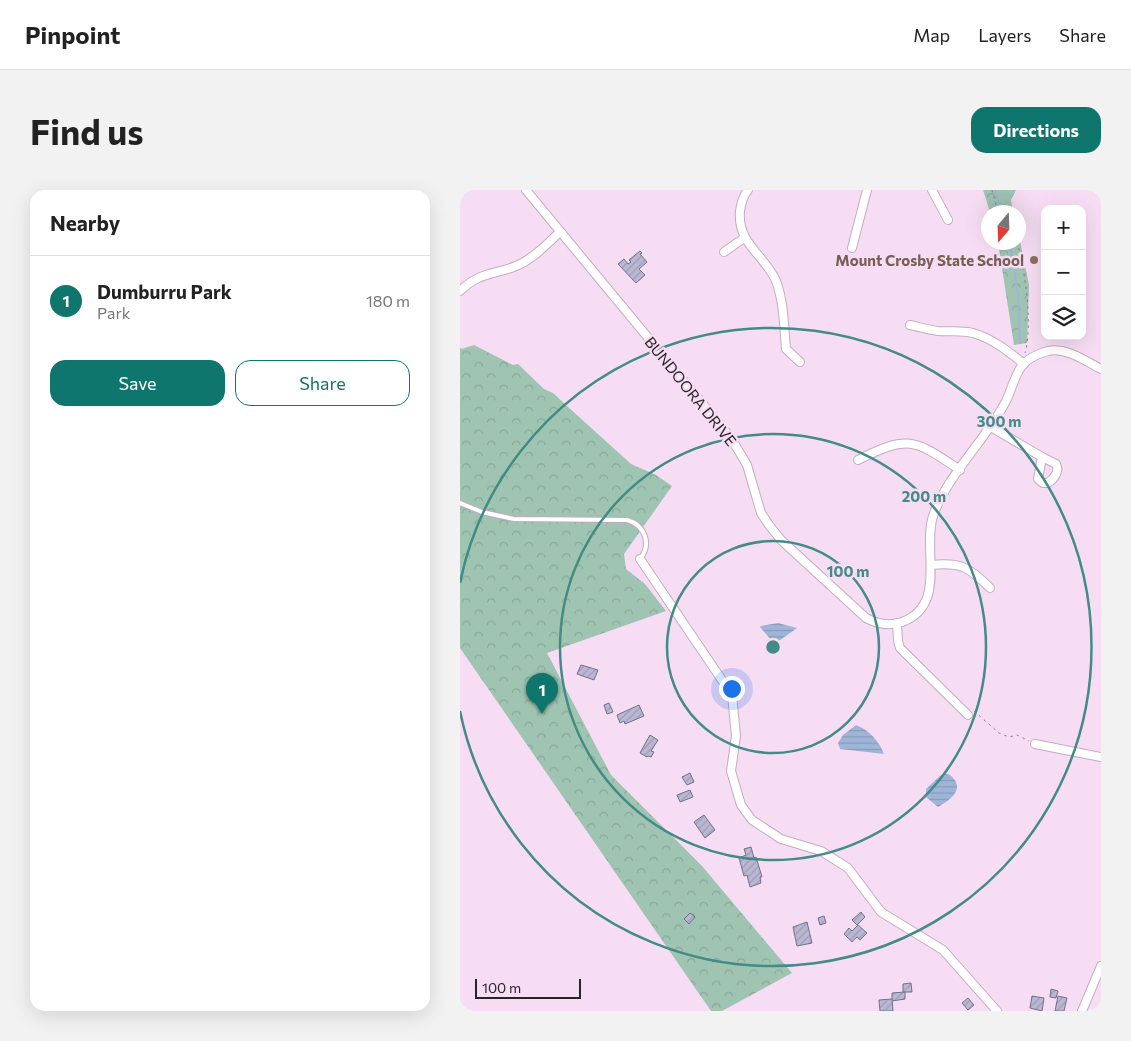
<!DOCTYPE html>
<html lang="en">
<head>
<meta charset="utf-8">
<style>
	body { margin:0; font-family:Commissioner,sans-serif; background:#f2f2f2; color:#222 }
	.controls { position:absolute; right:15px; top:15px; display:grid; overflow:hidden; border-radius:10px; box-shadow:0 5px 20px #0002 }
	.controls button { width:45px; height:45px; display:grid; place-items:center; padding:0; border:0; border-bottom:1px solid #e0e0e0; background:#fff; color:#222; font:25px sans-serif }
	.compass { position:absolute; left:521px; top:15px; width:45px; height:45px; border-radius:50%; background:#fff; box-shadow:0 5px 20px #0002; rotate:199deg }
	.scale { position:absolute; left:15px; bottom:12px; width:106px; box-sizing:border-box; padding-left:5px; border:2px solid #2a2129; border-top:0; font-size:14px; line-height:18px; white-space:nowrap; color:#2a2129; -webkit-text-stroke:4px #f6ddf3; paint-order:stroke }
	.you { position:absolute; left:271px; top:498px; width:18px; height:18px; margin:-12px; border:4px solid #fff; border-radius:50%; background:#1a73e8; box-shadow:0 0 0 8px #1a73e833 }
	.badge { display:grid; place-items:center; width:32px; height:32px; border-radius:50%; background:#0f766e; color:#fff; font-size:16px; font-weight:700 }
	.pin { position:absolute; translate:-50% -41px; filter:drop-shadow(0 1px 2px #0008) }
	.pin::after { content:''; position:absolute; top:26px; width:18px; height:15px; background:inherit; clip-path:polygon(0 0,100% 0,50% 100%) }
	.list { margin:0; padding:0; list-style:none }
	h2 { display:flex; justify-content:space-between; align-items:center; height:65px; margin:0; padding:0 20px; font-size:21px }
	h2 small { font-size:16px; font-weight:400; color:#767676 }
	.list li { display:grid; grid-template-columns:32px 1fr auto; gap:15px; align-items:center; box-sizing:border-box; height:90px; padding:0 20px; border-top:1px solid #e0e0e0 }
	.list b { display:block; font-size:19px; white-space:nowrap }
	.list p { margin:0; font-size:16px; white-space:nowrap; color:#767676 }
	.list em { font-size:16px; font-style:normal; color:#767676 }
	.actions { display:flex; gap:10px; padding:15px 20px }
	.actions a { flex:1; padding:11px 0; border:1px solid #0f766e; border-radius:15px; text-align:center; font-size:18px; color:#0f766e }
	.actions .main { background:#0f766e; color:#fff }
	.icon { flex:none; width:28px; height:28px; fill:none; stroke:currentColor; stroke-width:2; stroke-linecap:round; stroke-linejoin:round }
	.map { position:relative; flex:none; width:641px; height:821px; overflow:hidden; border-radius:15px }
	header { display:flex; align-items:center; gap:30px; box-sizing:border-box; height:70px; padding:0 25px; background:#fff; border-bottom:1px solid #e0e0e0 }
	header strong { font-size:24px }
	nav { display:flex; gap:28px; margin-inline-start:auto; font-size:18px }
	.intro { display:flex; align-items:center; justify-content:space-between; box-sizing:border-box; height:120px; padding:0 30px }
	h1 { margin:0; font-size:35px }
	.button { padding:12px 22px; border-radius:15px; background:#0f766e; color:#fff; font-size:18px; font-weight:700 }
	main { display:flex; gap:30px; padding:0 30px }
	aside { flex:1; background:#fff; border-radius:15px; box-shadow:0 5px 20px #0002 }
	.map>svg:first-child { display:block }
</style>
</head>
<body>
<header>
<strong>Pinpoint</strong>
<nav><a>Map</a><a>Layers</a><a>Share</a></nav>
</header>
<div class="intro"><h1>Find us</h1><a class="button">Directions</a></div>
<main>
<aside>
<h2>Nearby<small></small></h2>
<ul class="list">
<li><span class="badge">1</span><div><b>Dumburru Park</b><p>Park</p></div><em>180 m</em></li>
</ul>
<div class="actions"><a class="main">Save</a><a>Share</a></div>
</aside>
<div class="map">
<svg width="641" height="821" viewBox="0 0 641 821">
	<defs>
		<pattern id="park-crowns" width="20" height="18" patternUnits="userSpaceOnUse" patternTransform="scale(1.25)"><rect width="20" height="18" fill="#9fc4b2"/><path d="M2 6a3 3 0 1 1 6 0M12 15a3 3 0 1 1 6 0" fill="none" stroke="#89a899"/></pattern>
		<pattern id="water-rules" width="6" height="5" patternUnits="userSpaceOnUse" patternTransform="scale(1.25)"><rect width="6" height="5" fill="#9eb5d8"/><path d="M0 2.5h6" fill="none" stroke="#889bb9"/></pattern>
		<pattern id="building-hatch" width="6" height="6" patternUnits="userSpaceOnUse" patternTransform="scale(1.25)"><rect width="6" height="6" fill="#b9b7d3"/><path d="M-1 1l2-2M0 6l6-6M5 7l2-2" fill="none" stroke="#9f9db5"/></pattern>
	</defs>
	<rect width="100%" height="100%" fill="#f6ddf3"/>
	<g fill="url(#park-crowns)">
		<polygon points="523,0 556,0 551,10 553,22 530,22"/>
		<polygon points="559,46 569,95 567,153 554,155 538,53 558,52"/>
		<polygon points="14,155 53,175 58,174 84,199 93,203 107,216 171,274 196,285 212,296 164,364 166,379 185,394 206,421 87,463 151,585 242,676 332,783 262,821 251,821 0,458 0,158 2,159"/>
	</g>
	<g fill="url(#water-rules)">
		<polygon points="318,433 337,438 319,451 311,450 300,437 301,436"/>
		<path d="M396 535C409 540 419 551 424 564L380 559 378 553 383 545Z"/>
		<path d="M484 584C489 584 491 585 494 589 504 601 487 612 478 617L466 607V599L480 586Z"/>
	</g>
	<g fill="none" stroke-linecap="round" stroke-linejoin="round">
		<g stroke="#9eb5d8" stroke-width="2">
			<polyline points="535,0 542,22"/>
			<polyline points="550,52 558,106 560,153"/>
		</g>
	</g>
	<g fill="url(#building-hatch)" stroke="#73708a">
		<polygon points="180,61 182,63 180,64 187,72 179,79 185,85 176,93 158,74 164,69 168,74 171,72 169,70"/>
		<polygon points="121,475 138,480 134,490 117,484"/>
		<polygon points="149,513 153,522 147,524 144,515"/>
		<polygon points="179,515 184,526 165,534 164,531 160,533 157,525"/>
		<polygon points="190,545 198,550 191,561 194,562 191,567 188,566 187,567 180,563"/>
		<polygon points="230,583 234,592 227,595 222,587"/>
		<polygon points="230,600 233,607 220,612 217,605"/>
		<polygon points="244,625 255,640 245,648 234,632"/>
		<polygon points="291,657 294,668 296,667 302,687 300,687 301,693 290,697 287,685 284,686 279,668 286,665 284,659"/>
		<polygon points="401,722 405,727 397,735 392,730"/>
		<polygon points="230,723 235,727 229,734 224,729"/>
		<polygon points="364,726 366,733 360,735 358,728"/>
		<polygon points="347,732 352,753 337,756 333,737"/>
		<polygon points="398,735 407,743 400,750 397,747 392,752 384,744 389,738 392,741"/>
		<polygon points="451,793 452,802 443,802 443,794"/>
		<polygon points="591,799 598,801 596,808 590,807"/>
		<polygon points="445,802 445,809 432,811 432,803"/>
		<polygon points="572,806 584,808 582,821 570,818"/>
		<polygon points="598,806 607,808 604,821 595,821"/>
		<polygon points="508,808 514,815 508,820 502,813"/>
		<polygon points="432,809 433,821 420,821 419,810"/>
	</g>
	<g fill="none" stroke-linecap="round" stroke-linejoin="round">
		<defs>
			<path id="service" d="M0 313 22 322 54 329 167 330C185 335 192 354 180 369"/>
			<g id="minor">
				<path d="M66 0 271 248 287 275 301 323 309 335 321 350 406 428C417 434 430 436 442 432 488 415 462 360 473 326 487 285 526 250 546 211 552 199 555 183 564 173 570 168 580 163 588 161 607 157 625 171 641 179"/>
				<path d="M288 0C283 6 281 14 280 21 277 54 305 65 316 91 324 112 324 137 326 159L340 172"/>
				<polyline points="472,0 488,30"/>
				<polyline points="392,58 407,0"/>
				<polyline points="264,62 284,48"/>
				<path d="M0 101C19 82 34 85 56 76 73 69 87 54 100 42"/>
				<path d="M450 135C459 137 469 140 478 141 490 142 501 140 513 143 533 149 548 161 564 174"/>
				<path d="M531 237 582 267 596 274C600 281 594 289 588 293H583L578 289 582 267"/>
				<path d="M398 270C449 244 455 250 500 280"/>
				<polyline points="180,369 272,505 276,546 271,581 281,615 292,630 321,649 361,661 388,678 421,722 483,760 537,821"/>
				<path d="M471 375C501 372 509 377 530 398"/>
				<polyline points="437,433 438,451 440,458 508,525"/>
				<polyline points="575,554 641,567"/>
				<polyline points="622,821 641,776"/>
			</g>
		</defs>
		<use href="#service" stroke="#c4acc1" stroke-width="6"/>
		<use href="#minor" stroke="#c4acc1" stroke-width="10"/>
		<g stroke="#8f7e8d" stroke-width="1" stroke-dasharray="2.5 4" stroke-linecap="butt">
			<polyline points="532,0 538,22"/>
			<path d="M557 52C565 79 573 136 565 163"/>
			<polyline points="514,521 539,543 549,547 557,545 569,551"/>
		</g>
		<use href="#service" stroke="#fff" stroke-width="4"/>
		<use href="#minor" stroke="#fff" stroke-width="8"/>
	</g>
	<g fill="none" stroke="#438b87" stroke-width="2.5">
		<circle cx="313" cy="457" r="106"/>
		<circle cx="313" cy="457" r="213"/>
		<path d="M0 393A319 319 0 1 1 0 521"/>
	</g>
	<circle fill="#8d6e63" stroke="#f6ddf3" stroke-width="2" cx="574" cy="70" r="5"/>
	<g text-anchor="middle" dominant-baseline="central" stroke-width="5" stroke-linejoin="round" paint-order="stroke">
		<g font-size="15" font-weight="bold" fill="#785e54" stroke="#f6ddf3" text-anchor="end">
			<text x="564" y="70">Mount Crosby State School</text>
		</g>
		<g font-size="15" fill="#2a2129" stroke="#f6ddf3">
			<text transform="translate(231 201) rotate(51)">BUNDOORA DRIVE</text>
		</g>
	</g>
	<circle cx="313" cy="457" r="8" fill="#438b87" stroke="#f6ddf3" stroke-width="2.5"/>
	<g font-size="15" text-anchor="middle" font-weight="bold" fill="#438b87" stroke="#f6ddf3" stroke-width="5" stroke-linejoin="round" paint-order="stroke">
		<text x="539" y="237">300 m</text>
		<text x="464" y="312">200 m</text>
		<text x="388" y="387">100 m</text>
	</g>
</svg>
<div class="controls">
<button>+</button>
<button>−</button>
<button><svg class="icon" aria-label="layers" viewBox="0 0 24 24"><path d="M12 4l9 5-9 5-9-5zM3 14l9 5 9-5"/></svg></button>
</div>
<svg class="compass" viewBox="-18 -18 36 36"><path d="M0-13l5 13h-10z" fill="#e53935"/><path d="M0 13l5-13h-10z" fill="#767676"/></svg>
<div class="scale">100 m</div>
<div class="you"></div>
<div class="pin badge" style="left:82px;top:524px">1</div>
</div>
</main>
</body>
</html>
